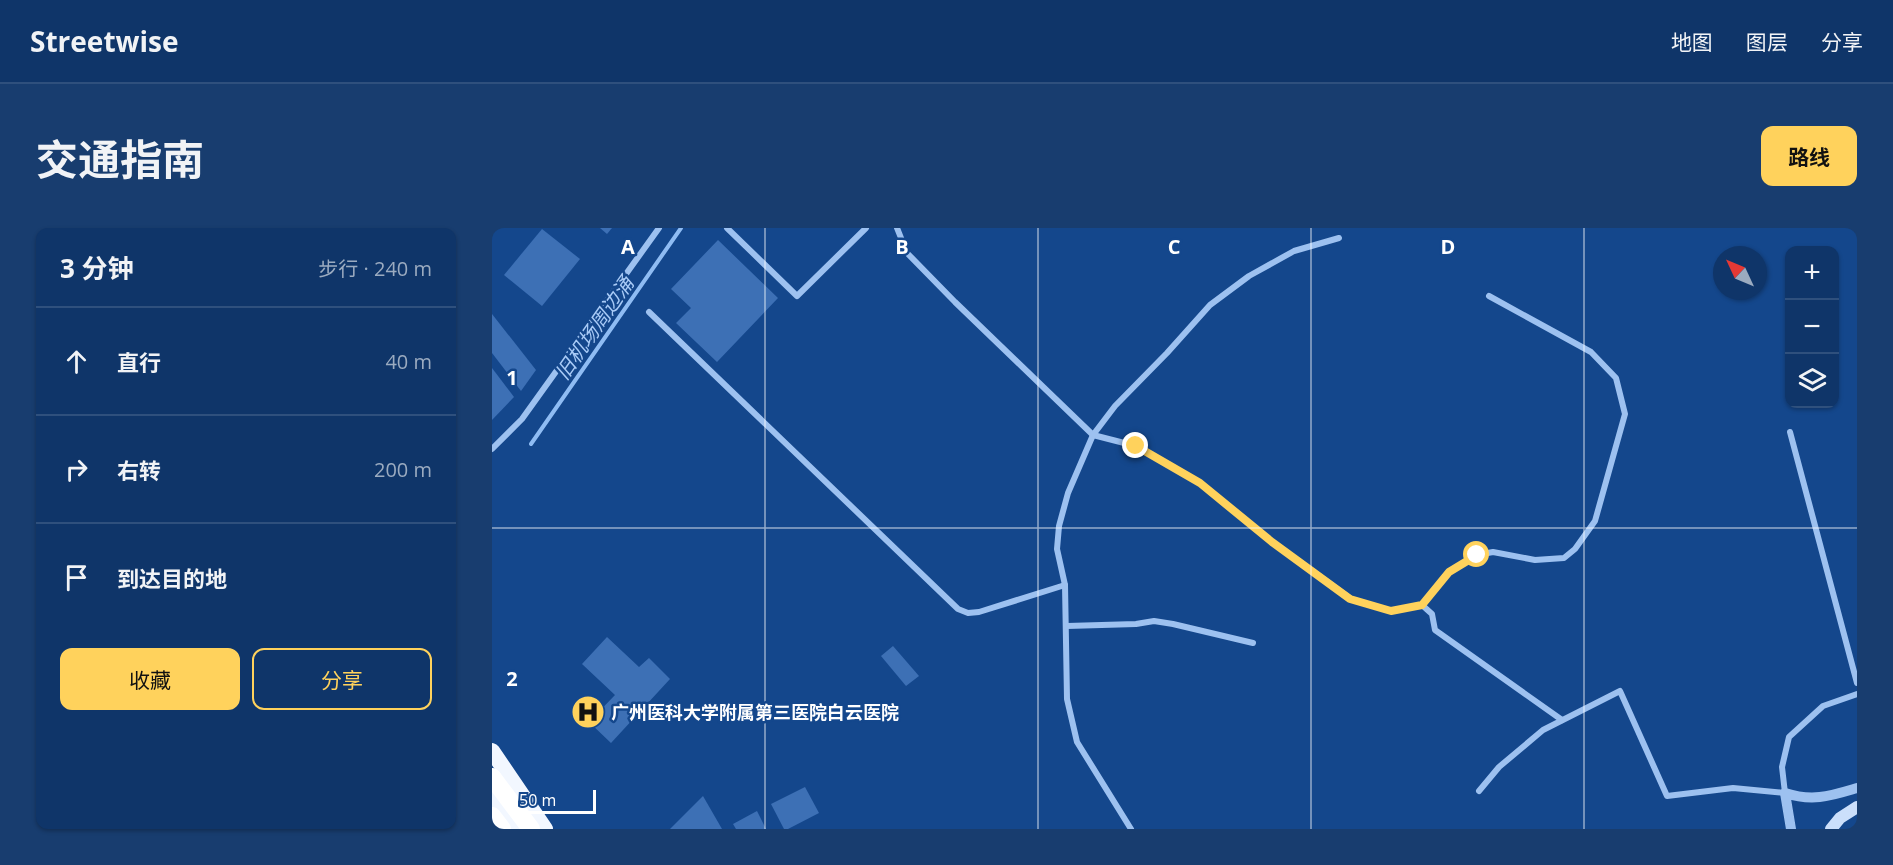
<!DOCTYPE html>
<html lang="zh">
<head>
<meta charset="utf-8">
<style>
	body { margin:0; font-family:"Open Sans","Noto Sans SC",sans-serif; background:#183d6f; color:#f1f3f6 }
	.controls { position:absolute; right:18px; top:18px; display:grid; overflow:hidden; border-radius:12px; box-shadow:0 2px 4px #0004 }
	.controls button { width:54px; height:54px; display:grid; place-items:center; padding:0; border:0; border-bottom:2px solid #2f507d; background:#0f3569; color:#f1f3f6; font:30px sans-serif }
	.compass { position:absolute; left:1221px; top:18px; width:54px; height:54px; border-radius:50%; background:#0f3569; box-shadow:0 2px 4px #0004; rotate:314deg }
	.scale { position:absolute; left:18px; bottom:15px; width:86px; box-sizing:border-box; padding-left:6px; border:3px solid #fff; border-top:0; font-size:16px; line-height:21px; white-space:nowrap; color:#fff; -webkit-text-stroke:4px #14478c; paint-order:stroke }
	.stop { position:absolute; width:18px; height:18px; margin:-14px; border:4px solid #ffd25c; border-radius:50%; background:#fff }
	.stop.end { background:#ffd25c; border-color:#fff; box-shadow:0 2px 6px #0008 }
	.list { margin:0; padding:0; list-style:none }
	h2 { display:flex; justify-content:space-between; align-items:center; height:78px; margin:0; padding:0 24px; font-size:26px }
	h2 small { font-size:20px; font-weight:400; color:#9babc0 }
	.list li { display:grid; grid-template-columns:39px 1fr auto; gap:18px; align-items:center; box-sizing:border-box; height:108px; padding:0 24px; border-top:2px solid #2f507d }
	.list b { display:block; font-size:22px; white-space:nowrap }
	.list em { font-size:20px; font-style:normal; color:#9babc0 }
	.actions { display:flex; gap:12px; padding:18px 24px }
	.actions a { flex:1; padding:14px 0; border:2px solid #ffd25c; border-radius:12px; text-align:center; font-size:21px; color:#ffd25c }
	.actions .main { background:#ffd25c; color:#111 }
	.icon { flex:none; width:33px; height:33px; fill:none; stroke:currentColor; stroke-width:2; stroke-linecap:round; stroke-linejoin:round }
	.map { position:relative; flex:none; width:1365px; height:601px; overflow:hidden; border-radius:12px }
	header { display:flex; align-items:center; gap:36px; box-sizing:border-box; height:84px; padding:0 30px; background:#0f3569; border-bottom:2px solid #2f507d }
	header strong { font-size:28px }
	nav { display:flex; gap:33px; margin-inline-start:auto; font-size:21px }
	.intro { display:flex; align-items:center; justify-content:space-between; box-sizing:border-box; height:144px; padding:0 36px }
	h1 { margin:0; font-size:42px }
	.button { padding:15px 27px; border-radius:12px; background:#ffd25c; color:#111; font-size:21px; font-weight:700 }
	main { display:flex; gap:36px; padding:0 36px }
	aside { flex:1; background:#0f3569; border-radius:12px; box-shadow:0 2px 4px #0004 }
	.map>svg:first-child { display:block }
</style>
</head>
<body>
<header>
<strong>Streetwise</strong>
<nav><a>地图</a><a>图层</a><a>分享</a></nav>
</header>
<div class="intro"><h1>交通指南</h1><a class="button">路线</a></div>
<main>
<aside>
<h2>3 分钟<small>步行 · 240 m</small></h2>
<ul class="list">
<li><svg class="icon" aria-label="ahead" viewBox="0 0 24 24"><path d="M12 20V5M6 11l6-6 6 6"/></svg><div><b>直行</b></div><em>40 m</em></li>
<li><svg class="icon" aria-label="right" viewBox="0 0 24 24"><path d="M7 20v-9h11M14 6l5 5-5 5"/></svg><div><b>右转</b></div><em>200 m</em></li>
<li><svg class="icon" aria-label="arrive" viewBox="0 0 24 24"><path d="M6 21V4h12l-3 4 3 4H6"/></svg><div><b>到达目的地</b></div></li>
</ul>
<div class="actions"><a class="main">收藏</a><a>分享</a></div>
</aside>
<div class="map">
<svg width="1365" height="601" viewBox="0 0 1365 601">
	<rect width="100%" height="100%" fill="#14478c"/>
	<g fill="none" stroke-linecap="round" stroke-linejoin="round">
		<polyline stroke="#8fbcf3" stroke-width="4" points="39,216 189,0"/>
	</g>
	<g fill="#3d70b5">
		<polygon points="108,0 120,0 115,6"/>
		<polygon points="50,1 88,31 50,78 12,47"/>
		<polygon points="226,12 286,70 225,134 184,95 199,80 179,61"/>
		<polygon points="0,86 44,142 29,163 0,125"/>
		<polygon points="0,140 22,169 0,192"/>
		<polygon points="115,409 147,439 157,430 178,451 119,515 97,494 123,467 90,436"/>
		<polygon points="401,418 427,448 414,458 389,428"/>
		<polygon points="313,559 327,585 296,601 292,601 279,576"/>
		<polygon points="211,568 230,601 178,601"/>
		<polygon points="265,583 274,601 244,601 241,596"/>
	</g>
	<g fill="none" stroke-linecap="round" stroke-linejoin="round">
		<g stroke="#9dc1f0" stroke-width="6">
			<polyline points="235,0 305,68 374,0"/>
			<polyline points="405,0 415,25 463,74 601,207 644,218 708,255 780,314 859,371 899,383 930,377 957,344 985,327 1001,324 1043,332 1072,330 1083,321 1103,293 1133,186 1124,150 1099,124 997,68"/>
			<polyline points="157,84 466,381 476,385 487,384 573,357"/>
			<polyline points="1298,204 1365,455"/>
			<polyline points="0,221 30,191 167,0"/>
			<polyline points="930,377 940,386 943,402 1070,492"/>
			<polyline points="575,398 644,396 662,393 681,396 761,415"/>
			<polyline points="987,563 1007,539 1051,502 1128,463 1175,568 1241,560 1293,565 1290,539 1297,509 1331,478 1365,466"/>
			<polyline points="639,601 585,514 575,471 573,357 565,321 567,298 576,265 601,207 623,178 675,125 718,77 757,48 802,23 847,10"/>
		</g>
		<path stroke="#9dc1f0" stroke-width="10" d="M1299 601 1293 565C1321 574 1338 568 1365 560"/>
		<polyline stroke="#cbdffb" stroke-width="12" points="1339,601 1348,590 1365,579"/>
		<g stroke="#f2f7ff" stroke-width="16">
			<polyline points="0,523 53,601"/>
			<polyline points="0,566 24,601"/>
		</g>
		<g stroke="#fff" stroke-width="18">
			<polyline points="0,549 39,601"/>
			<polyline points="0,588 10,601"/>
		</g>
	</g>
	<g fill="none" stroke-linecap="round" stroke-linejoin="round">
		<polyline stroke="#ffd25c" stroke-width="8" points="644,218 708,255 780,314 858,371 899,383 930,377 957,344 985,327"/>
	</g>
	<path fill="none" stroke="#fff" stroke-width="1.5" stroke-opacity="0.55" d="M273 0V601M546 0V601M819 0V601M1092 0V601M0 300H1365"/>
	<defs>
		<symbol id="hospital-disc" viewBox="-11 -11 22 22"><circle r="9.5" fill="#ffd25c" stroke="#14478c"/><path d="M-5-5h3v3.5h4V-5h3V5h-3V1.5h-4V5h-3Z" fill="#111"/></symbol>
	</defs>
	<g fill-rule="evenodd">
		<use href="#hospital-disc" x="77" y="465" width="38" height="38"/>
	</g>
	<g text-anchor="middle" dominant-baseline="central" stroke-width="5" stroke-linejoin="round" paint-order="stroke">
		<g font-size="18" font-weight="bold" fill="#fff" stroke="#14478c" text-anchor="start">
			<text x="119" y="484">广州医科大学附属第三医院白云医院</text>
		</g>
		<g font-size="20" font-style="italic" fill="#a9cbf7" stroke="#14478c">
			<text transform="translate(102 100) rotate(-55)">旧机场周边涌</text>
		</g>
	</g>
	<g font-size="20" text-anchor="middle" font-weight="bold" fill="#fff" stroke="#14478c" stroke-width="5" stroke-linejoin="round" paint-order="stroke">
		<text x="136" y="26">A</text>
		<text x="410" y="26">B</text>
		<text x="682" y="26">C</text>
		<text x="956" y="26">D</text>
		<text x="20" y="157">1</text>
		<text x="20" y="458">2</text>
	</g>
</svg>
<div class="controls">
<button>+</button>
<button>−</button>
<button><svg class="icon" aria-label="layers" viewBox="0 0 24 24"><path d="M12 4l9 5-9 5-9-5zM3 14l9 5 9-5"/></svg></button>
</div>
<svg class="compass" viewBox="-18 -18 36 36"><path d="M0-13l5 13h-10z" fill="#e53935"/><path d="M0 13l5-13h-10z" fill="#9babc0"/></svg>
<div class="scale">50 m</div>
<div class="stop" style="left:985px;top:327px"></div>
<div class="stop end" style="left:644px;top:218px"></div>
</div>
</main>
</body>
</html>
